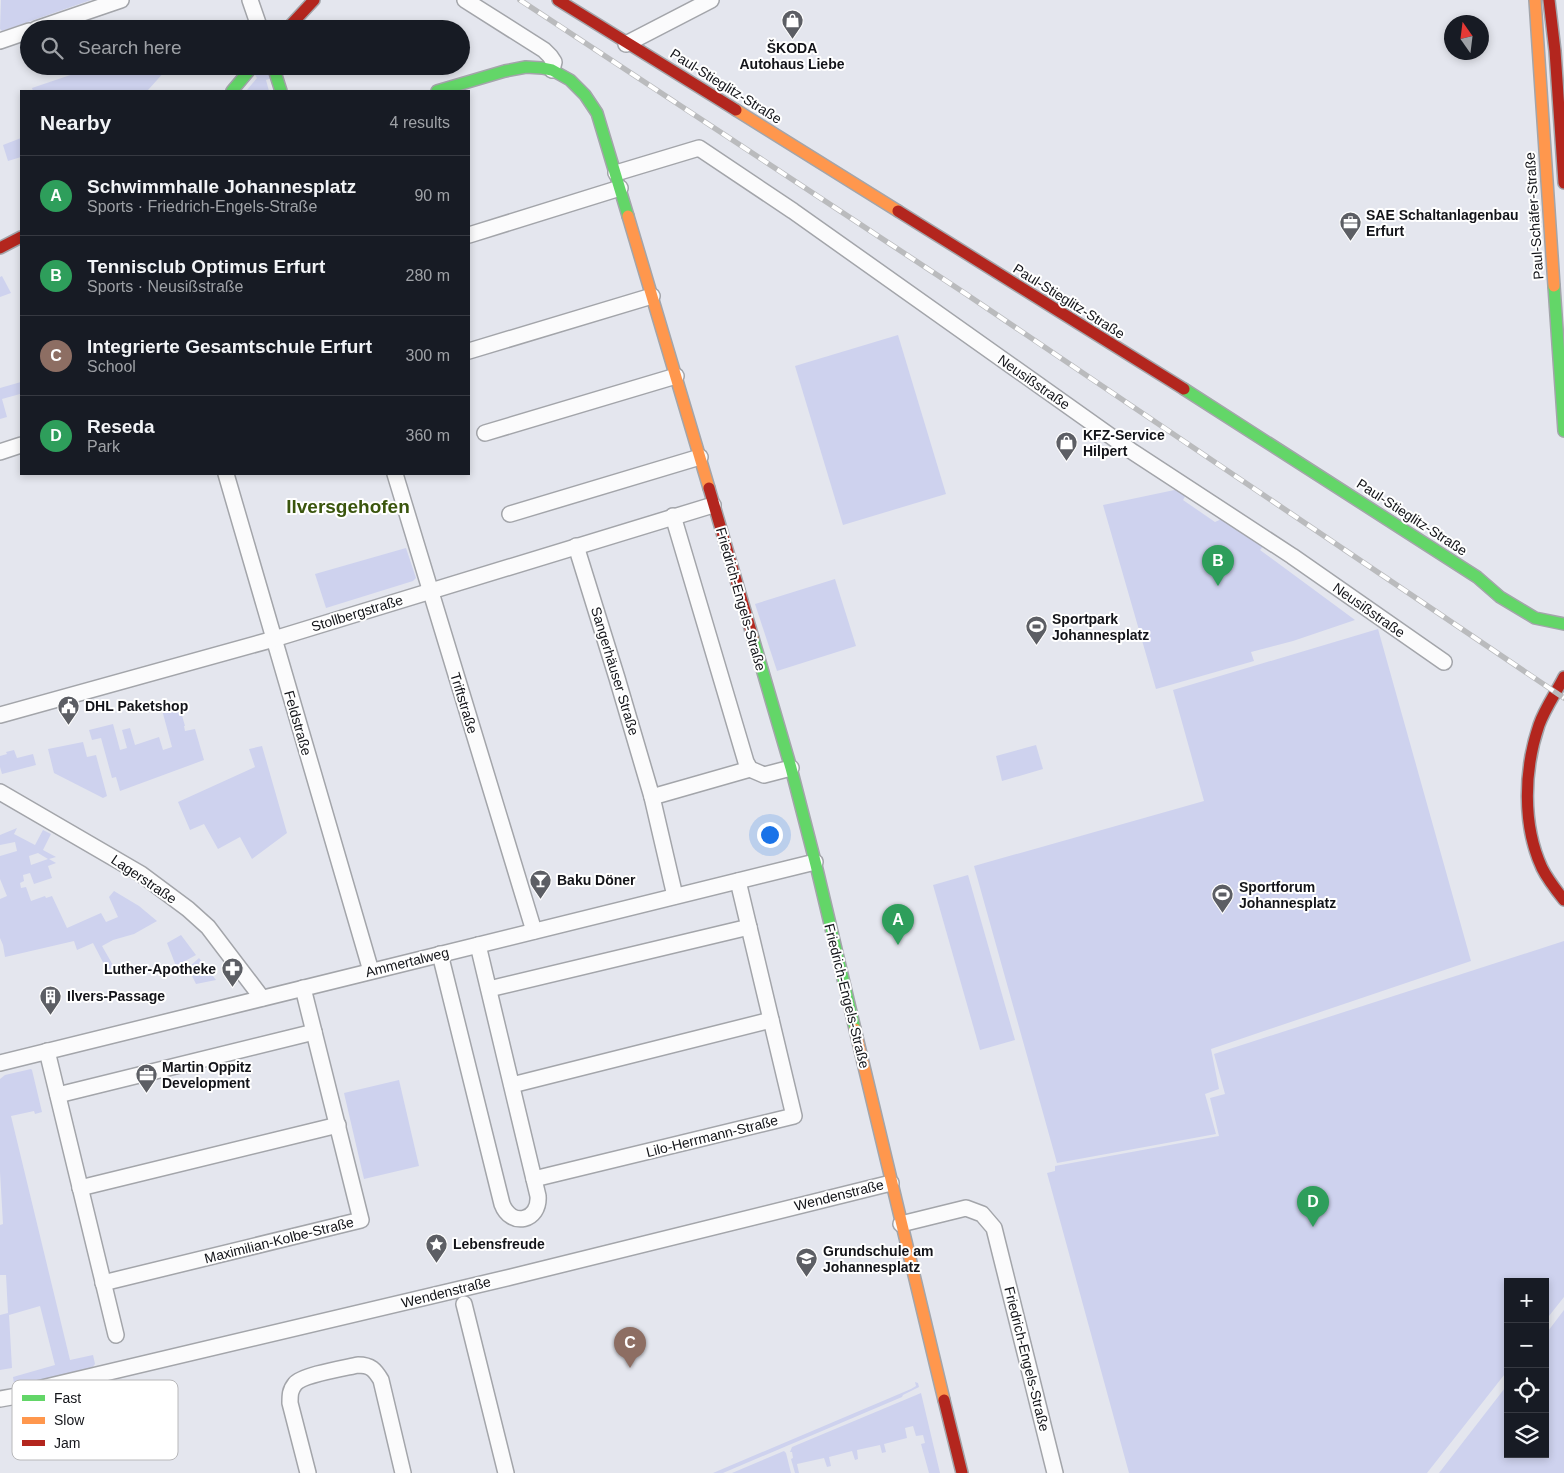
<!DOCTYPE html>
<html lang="en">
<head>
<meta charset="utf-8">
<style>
	body { margin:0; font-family:Helvetica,sans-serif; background:#20242c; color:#f1f3f6 }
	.controls { position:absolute; right:15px; bottom:15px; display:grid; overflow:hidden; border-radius:0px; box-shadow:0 2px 8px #0003 }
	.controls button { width:45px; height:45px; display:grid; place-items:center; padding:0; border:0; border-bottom:1px solid #363941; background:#171b24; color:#f1f3f6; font:25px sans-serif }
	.compass { position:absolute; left:1444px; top:15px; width:45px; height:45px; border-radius:50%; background:#171b24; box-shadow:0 2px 8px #0003; rotate:346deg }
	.you { position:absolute; left:769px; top:834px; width:18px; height:18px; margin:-12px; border:4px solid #fff; border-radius:50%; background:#1a73e8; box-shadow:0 0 0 8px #1a73e833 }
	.badge { display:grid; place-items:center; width:32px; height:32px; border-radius:50%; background:#1a73e8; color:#fff; font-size:16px; font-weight:700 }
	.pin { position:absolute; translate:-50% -41px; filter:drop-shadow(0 1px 2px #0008) }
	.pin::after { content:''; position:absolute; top:26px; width:18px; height:15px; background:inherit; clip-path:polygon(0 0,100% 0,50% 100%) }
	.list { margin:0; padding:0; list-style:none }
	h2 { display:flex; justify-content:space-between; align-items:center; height:65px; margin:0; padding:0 20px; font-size:21px }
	h2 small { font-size:16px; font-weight:400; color:#9ea1a6 }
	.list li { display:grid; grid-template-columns:32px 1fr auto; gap:15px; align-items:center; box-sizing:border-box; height:80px; padding:0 20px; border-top:1px solid #363941 }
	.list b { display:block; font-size:19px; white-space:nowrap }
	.list p { margin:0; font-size:16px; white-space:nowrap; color:#9ea1a6 }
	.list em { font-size:16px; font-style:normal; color:#9ea1a6 }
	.icon { flex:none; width:28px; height:28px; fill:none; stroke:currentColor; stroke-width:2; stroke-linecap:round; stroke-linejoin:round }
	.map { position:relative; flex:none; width:1564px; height:1473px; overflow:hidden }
	.search { position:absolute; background:#171b24; box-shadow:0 2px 8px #0003; left:20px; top:20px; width:450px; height:55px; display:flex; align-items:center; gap:12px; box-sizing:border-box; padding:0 18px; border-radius:28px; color:#9ea1a6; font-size:19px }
	.panel { position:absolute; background:#171b24; box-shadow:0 2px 8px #0003; left:20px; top:90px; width:450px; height:385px; border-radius:0px }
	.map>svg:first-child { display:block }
</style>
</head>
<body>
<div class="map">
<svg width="1564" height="1473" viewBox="0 0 1564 1473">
	<rect width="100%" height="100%" fill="#e4e6ee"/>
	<g fill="#ced2ee" fill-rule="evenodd">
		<polygon points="1,0 91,0 2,31 0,29"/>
		<polygon points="97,66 161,66 166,70 148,90 149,91 33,91 32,88"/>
		<polygon points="263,70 268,70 272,78 266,80 269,91 246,91 257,78 255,75 257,72"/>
		<polygon points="21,138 21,157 8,161 3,145"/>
		<polygon points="2,276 11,293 0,297 0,277"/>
		<polygon points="898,335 946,494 843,525 795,366"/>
		<polygon points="21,382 21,397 20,394 2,399 7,417 0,419 0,388"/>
		<polygon points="1184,488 1188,491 1183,500 1215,522 1226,517 1264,545 1260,550 1355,620 1293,641 1251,652 1254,661 1156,689 1103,505"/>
		<polygon points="406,548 416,578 413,581 326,608 315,574"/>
		<polygon points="835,579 856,646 777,671 755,604"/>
		<polygon points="1378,629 1471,961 1211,1049 1219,1089 1205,1094 1216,1134 1057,1163 974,866 1204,801 1173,690"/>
		<polygon points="187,702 189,710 181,712 185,726 184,726 185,731 195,729 204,760 120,791 116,777 112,778 101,738 92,740 89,730 113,724 120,750 127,748 122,730 130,728 135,745 159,737 163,750 172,747 162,710"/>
		<polygon points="83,742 87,757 96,755 107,796 103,798 54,773 48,749"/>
		<polygon points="1036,745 1043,769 1002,781 996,756"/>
		<polygon points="262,746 287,833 252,859 240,837 218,849 204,824 190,830 178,802 255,767 249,749"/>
		<polygon points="14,750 17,758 33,754 36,765 2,774 0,767 0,756 7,754 6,752"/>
		<path d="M17 828 14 834 35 845 43 830 51 834 43 850 56 857 49 859 56 863 48 866 52 878 34 884 30 873 23 875 24 881 20 883 21 888 26 887 31 901 45 896 46 898 52 896 67 928 101 913 106 922 118 917 109 897 114 891 139 906 157 921 134 934 113 940 102 946 114 967 107 970 93 943 77 950 74 941 5 957 3 945 0 938V899L7 896 0 879V856L17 851 15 842 0 845V835ZM38 853 48 859 31 865 29 856Z"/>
		<polygon points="968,875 1015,1040 980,1050 933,885"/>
		<polygon points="181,935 196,955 176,966 167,943"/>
		<polygon points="1564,941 1564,1297 1545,1321 1545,1282 1508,1282 1508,1370 1427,1473 1129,1473 1047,1173 1055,1171 1055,1166 1219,1136 1210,1098 1225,1094 1214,1054"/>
		<polygon points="199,958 216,980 196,984 188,968"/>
		<polygon points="31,1069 32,1070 42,1112 35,1114 34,1111 11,1116 70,1360 93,1355 95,1364 91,1369 15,1390 13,1377 55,1365 40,1306 9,1315 12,1368 0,1370 0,1315 8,1313 6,1275 0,1275 0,1225 3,1224 0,1172 0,1079 5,1075"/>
		<polygon points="399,1080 419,1166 364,1179 344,1093"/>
		<polygon points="1564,1310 1564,1473 1439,1473 1508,1384 1508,1454 1545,1454 1545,1335"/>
		<polygon points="915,1382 918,1383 919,1387 903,1395 902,1397 723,1473 713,1473 911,1389 916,1386"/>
		<polygon points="921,1393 940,1473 929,1473 921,1444 925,1443 923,1435 916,1436 913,1426 905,1428 907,1438 884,1444 886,1452 882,1453 880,1445 857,1450 858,1459 855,1460 852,1451 829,1457 831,1466 827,1467 824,1458 797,1464 799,1473 795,1473 791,1459 793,1458 792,1452 790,1452 792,1447"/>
		<polygon points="784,1451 786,1453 791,1473 732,1473"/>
	</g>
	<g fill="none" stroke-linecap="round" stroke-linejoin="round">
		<defs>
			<g id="street">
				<polyline points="250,0 260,29"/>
				<polyline points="465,0 544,50 550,56 554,62 552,70"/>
				<polyline points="36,29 121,0"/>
				<polyline points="0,41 29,31"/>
				<polyline points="626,44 711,0"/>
				<polyline points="616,173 699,148 793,211 1133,452 1292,556 1444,662"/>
				<polyline points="469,235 620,188"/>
				<polyline points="469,351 652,296"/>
				<polyline points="485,433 676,376"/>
				<polyline points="0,452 21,445"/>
				<polyline points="226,474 371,971"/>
				<polyline points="395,474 534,931"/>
				<polyline points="510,514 700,457"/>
				<polyline points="673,516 746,762 750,769 764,775 791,768"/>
				<polyline points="576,546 617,678 652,797 675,896"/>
				<polyline points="0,715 274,639 713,505"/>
				<polyline points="0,792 141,874 188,909 208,927 262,998"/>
				<polyline points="652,797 750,769"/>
				<path d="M440 954 502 1204C511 1228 540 1221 538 1196L478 945"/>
				<polyline points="489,989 749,927"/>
				<polyline points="47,1051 116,1335"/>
				<polyline points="0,1063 815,862"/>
				<polyline points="512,1085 771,1020"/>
				<polyline points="58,1095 314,1032"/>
				<polyline points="534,1179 794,1116 738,881"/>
				<polyline points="80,1188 338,1125"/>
				<polyline points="901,1224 966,1208 982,1214 994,1228 1055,1473"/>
				<polyline points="103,1283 361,1220 303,988"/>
				<polyline points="464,1304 506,1473"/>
				<polyline points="0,1399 17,1396 29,1391 511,1277 891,1183"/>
				<path d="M308 1473 290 1403C290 1395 290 1390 295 1384 302 1375 345 1368 358 1365 371 1365 375 1370 381 1380L403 1473"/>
			</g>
			<g id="fast">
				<polyline points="273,66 281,91"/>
				<polyline points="232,91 253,66"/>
				<polyline points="437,91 505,71 526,67 542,68 552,70 570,80 585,95 597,113 628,216"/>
				<polyline points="1554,286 1564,431"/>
				<polyline points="1184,389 1477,577 1500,597 1535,618 1564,624"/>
				<polyline points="753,638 791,768 816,865 855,1029"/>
			</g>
			<g id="slow">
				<polyline points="1535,0 1554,286"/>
				<polyline points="736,110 898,211"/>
				<polyline points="628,216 709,488"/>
				<polyline points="855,1029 944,1400"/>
			</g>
			<g id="jam">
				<polyline points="558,0 736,110"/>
				<polyline points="1549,0 1555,51 1564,183"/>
				<polyline points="287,29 314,0"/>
				<polyline points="898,211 1184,389"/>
				<polyline points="0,248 21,237"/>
				<polyline points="709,488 753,638"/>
				<path d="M1564 677C1556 693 1545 708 1539 725 1524 769 1522 825 1542 868 1548 880 1556 890 1564 900"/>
				<polyline points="944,1400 962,1473"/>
			</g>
		</defs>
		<use href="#street" stroke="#a3a5aa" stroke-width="18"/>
		<use href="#fast" stroke="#a3a5aa" stroke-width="14"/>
		<use href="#slow" stroke="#a3a5aa" stroke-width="14"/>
		<use href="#jam" stroke="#a3a5aa" stroke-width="14"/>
		<use href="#street" stroke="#fbfbfc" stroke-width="15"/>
		<use href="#fast" stroke="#63d668" stroke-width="11"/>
		<use href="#slow" stroke="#ff974d" stroke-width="11"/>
		<use href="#jam" stroke="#b3261e" stroke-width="11"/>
		<defs>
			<polyline id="rail" points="520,0 963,292 1564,698"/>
		</defs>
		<use href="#rail" stroke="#babbbd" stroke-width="5.5"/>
		<use href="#rail" stroke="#fff" stroke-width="4" stroke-dasharray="11" stroke-linecap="butt"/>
	</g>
	<defs>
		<symbol id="shop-pin" viewBox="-11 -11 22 30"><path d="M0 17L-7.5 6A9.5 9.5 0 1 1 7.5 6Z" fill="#5c5e64" stroke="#fff"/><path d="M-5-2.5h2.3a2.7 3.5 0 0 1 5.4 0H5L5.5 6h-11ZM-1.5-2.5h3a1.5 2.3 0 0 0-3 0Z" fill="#fff"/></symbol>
		<symbol id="office-pin" viewBox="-11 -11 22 30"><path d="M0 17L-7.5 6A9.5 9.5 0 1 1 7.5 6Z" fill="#5c5e64" stroke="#fff"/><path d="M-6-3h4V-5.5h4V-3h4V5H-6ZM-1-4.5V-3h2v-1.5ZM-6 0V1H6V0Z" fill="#fff"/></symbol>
		<symbol id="stadium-pin" viewBox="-11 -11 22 30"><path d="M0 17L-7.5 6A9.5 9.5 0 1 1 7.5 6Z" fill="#5c5e64" stroke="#fff"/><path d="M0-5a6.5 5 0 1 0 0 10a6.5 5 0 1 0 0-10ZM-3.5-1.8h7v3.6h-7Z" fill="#fff"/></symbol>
		<symbol id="civic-pin" viewBox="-11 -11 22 30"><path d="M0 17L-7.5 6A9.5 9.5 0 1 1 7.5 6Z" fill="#5c5e64" stroke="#fff"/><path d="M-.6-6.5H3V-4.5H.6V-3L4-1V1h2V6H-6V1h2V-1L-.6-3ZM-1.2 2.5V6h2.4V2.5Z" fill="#fff"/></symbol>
		<symbol id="bar-pin" viewBox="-11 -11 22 30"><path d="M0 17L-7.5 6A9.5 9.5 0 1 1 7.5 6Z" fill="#5c5e64" stroke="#fff"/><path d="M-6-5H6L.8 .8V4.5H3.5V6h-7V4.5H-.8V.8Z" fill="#fff"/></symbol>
		<symbol id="pharmacy-pin" viewBox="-11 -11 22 30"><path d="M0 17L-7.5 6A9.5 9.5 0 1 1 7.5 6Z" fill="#5c5e64" stroke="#fff"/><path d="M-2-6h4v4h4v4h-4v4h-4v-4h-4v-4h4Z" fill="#fff"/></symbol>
		<symbol id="building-pin" viewBox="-11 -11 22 30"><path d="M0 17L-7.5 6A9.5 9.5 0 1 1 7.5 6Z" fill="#5c5e64" stroke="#fff"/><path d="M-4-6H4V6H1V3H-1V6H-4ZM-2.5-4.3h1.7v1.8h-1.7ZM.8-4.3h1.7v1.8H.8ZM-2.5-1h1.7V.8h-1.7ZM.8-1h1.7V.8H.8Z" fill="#fff"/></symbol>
		<symbol id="sight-pin" viewBox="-11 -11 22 30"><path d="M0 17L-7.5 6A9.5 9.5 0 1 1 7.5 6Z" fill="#5c5e64" stroke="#fff"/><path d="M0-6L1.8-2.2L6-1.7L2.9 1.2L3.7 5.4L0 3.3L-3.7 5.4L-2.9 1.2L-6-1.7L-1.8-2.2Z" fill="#fff"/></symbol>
		<symbol id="school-pin" viewBox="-11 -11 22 30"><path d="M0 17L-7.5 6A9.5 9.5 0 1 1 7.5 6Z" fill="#5c5e64" stroke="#fff"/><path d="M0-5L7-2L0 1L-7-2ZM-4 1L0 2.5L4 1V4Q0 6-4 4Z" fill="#fff"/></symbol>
	</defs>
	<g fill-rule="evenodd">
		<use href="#shop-pin" x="780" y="8" width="25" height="34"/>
		<use href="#office-pin" x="1338" y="210" width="25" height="34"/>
		<use href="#shop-pin" x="1054" y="430" width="25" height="34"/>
		<use href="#stadium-pin" x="1024" y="614" width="25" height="34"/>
		<use href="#civic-pin" x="56" y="694" width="25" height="34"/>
		<use href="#bar-pin" x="528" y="868" width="25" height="34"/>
		<use href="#stadium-pin" x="1210" y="882" width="25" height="34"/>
		<use href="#pharmacy-pin" x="220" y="956" width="25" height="34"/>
		<use href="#building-pin" x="38" y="984" width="25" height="34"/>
		<use href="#office-pin" x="134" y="1062" width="25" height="34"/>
		<use href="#sight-pin" x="424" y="1232" width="25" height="34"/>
		<use href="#school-pin" x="794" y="1246" width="25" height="34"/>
	</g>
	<g text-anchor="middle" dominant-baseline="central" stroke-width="4" stroke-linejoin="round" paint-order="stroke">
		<g font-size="14" font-weight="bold" fill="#131419" stroke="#fff" text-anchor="start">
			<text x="792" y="48" text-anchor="middle">ŠKODA<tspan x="792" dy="16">Autohaus Liebe</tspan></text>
			<text x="1366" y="215">SAE Schaltanlagenbau<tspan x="1366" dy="16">Erfurt</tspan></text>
			<text x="1083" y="435">KFZ-Service<tspan x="1083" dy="16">Hilpert</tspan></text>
			<text x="1052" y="619">Sportpark<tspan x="1052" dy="16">Johannesplatz</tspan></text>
			<text x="85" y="706">DHL Paketshop</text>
			<text x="557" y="880">Baku Döner</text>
			<text x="1239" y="887">Sportforum<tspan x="1239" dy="16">Johannesplatz</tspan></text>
			<text x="216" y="969" text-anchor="end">Luther-Apotheke</text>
			<text x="67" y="996">Ilvers-Passage</text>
			<text x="162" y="1067">Martin Oppitz<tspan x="162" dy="16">Development</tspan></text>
			<text x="453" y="1244">Lebensfreude</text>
			<text x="823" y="1251">Grundschule am<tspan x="823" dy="16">Johannesplatz</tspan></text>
		</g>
		<g font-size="14" fill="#131419" stroke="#fff">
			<text transform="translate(726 86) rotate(32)">Paul-Stieglitz-Straße</text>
			<text transform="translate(1534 216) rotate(-94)">Paul-Schäfer-Straße</text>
			<text transform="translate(1069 301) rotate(32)">Paul-Stieglitz-Straße</text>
			<text transform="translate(1034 382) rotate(35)">Neusißstraße</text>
			<text transform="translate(1412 517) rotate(33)">Paul-Stieglitz-Straße</text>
			<text transform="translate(741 599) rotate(74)">Friedrich-Engels-Straße</text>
			<text transform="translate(1369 610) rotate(35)">Neusißstraße</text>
			<text transform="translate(357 613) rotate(-17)">Stollbergstraße</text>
			<text transform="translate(615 671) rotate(73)">Sangerhäuser Straße</text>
			<text transform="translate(464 703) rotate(73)">Triftstraße</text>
			<text transform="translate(298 723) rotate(74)">Feldstraße</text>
			<text transform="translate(144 879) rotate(34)">Lagerstraße</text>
			<text transform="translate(407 962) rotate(-14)">Ammertalweg</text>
			<text transform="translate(847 996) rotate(76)">Friedrich-Engels-Straße</text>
			<text transform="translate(712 1136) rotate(-14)">Lilo-Herrmann-Straße</text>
			<text transform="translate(839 1195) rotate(-14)">Wendenstraße</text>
			<text transform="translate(279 1240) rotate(-14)">Maximilian-Kolbe-Straße</text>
			<text transform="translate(446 1292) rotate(-14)">Wendenstraße</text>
			<text transform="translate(1027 1359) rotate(76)">Friedrich-Engels-Straße</text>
		</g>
		<g font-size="19" font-weight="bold" fill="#3a550d" stroke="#fff">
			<text x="348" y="506">Ilversgehofen</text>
		</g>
	</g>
	<rect x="12" y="1380" width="166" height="80" rx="8" fill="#fff" stroke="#b8b8ba" stroke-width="1"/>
	<rect x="22" y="1395" width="23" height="6" fill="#63d668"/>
	<rect x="22" y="1417" width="23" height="7" fill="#ff974d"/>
	<rect x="22" y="1440" width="23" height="6" fill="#b3261e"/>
	<g font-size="14" fill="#131419">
		<text x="54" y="1403">Fast</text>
		<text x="54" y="1425">Slow</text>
		<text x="54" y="1448">Jam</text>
	</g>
</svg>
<div class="controls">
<button>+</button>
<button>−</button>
<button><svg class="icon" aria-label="locate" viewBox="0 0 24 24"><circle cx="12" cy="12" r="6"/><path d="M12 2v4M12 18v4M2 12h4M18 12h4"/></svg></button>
<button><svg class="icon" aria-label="layers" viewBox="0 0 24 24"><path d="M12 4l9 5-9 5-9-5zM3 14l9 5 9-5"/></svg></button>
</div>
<svg class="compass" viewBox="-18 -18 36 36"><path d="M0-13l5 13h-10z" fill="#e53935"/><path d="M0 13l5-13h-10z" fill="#9ea1a6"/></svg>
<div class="you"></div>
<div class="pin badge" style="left:898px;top:945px;background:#2e9e5b">A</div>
<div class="pin badge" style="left:1218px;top:586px;background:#2e9e5b">B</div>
<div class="pin badge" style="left:630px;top:1368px;background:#8d6e63">C</div>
<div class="pin badge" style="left:1313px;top:1227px;background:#2e9e5b">D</div>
<div class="search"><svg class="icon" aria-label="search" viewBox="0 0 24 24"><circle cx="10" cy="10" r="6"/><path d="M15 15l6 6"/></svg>Search here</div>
<section class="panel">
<h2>Nearby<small>4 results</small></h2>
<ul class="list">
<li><span class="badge" style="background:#2e9e5b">A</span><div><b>Schwimmhalle Johannesplatz</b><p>Sports · Friedrich-Engels-Straße</p></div><em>90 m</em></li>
<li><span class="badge" style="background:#2e9e5b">B</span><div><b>Tennisclub Optimus Erfurt</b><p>Sports · Neusißstraße</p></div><em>280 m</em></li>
<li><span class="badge" style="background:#8d6e63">C</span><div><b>Integrierte Gesamtschule Erfurt</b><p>School</p></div><em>300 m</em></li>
<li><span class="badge" style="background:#2e9e5b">D</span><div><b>Reseda</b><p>Park</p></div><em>360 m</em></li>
</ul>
</section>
</div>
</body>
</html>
